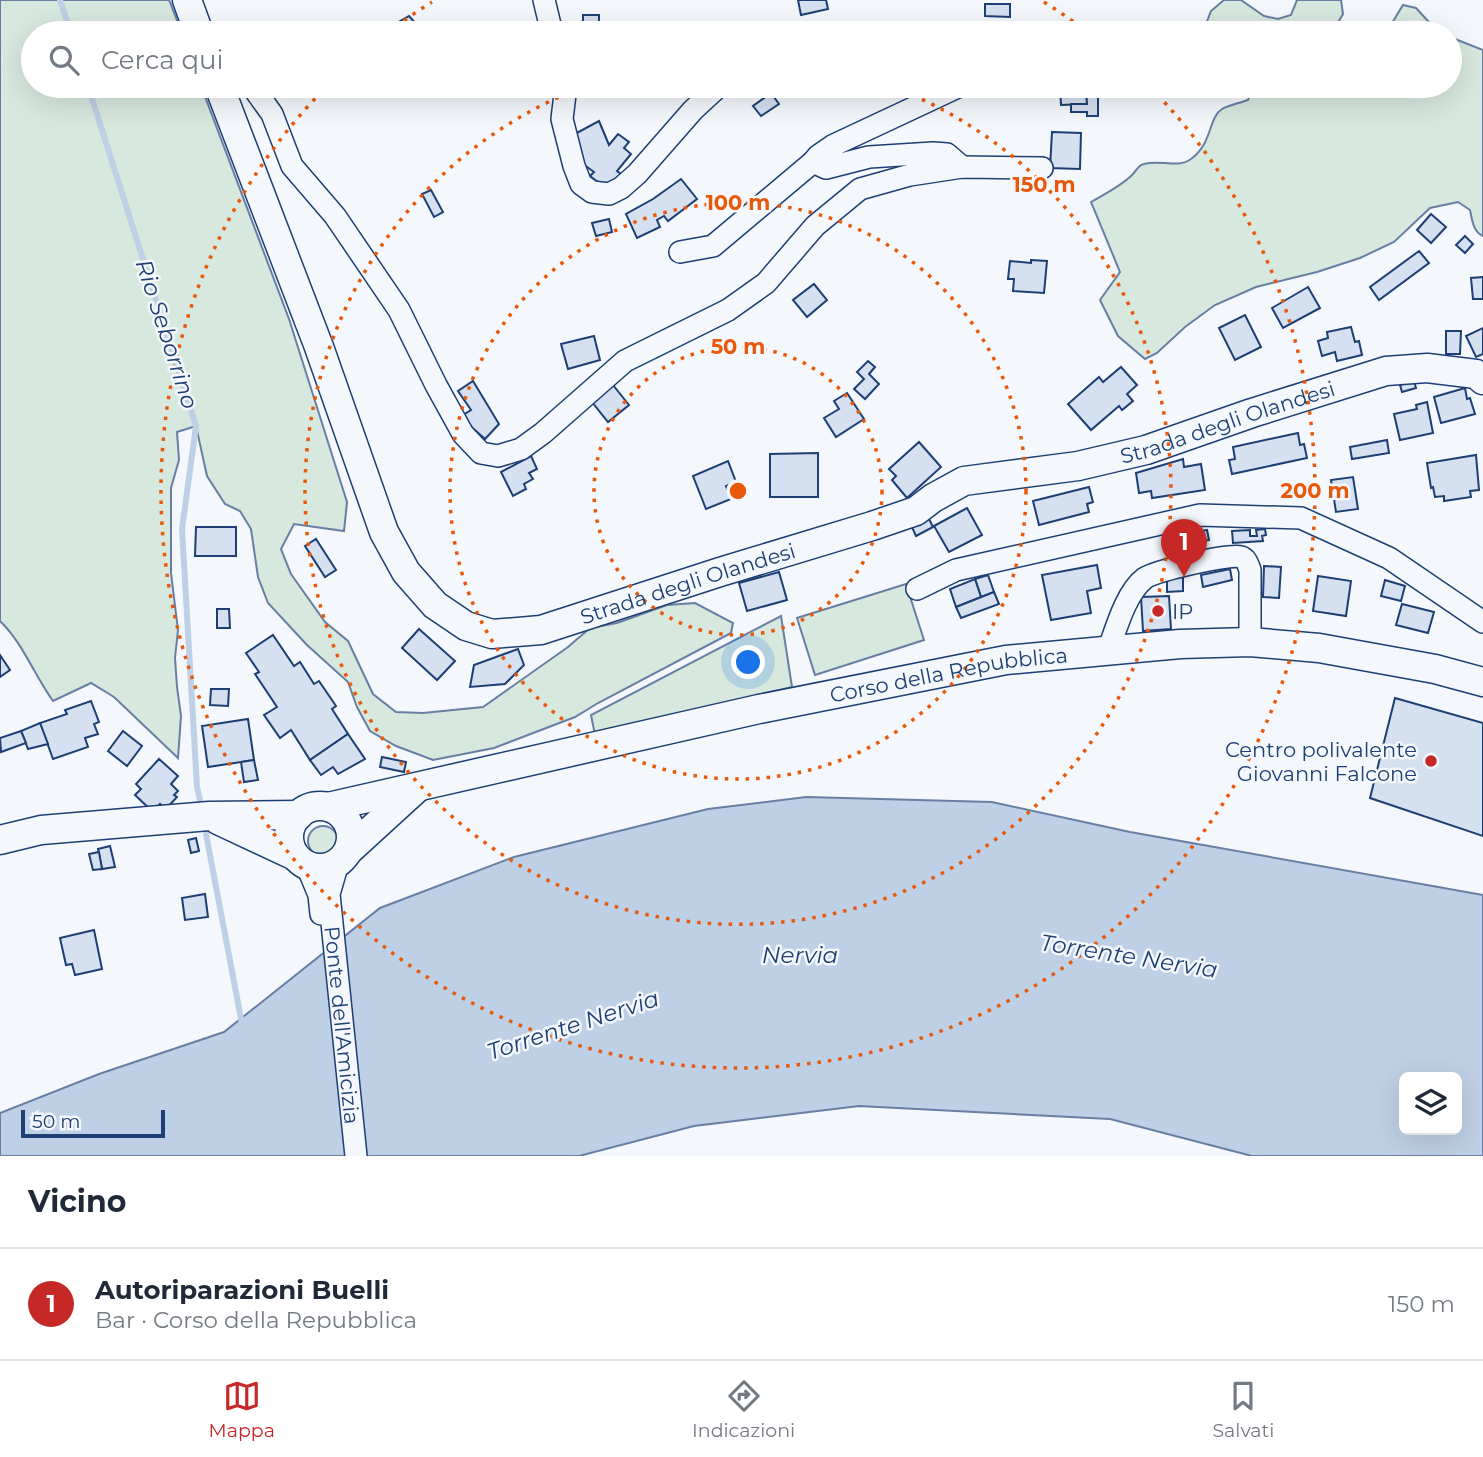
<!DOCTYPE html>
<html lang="it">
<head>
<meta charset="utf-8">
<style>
	body { margin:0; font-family:Montserrat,sans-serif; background:#f2f2f3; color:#1f2937 }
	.controls { position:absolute; right:21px; bottom:21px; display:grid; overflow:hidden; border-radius:10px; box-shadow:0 7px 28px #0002 }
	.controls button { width:63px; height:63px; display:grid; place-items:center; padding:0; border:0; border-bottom:2px solid #e0e1e3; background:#fff; color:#1f2937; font:35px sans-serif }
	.scale { position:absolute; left:21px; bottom:18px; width:144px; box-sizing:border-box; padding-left:7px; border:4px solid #1d3f73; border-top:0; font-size:19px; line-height:24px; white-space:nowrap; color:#1d3f73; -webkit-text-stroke:5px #f4f7fb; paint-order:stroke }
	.you { position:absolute; left:749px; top:663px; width:24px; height:24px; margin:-18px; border:5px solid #fff; border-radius:50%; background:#1a73e8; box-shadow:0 0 0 10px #1a73e833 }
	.badge { display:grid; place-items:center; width:46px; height:46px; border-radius:50%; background:#c62828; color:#fff; font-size:23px; font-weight:700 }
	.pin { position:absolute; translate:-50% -58px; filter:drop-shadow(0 2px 4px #0008) }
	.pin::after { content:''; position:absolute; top:37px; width:24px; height:21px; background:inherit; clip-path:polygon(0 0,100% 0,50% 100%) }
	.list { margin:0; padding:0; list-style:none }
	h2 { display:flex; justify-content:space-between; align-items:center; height:91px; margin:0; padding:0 28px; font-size:30px }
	h2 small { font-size:23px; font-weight:400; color:#747a83 }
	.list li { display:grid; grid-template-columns:46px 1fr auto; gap:21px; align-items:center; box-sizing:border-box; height:112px; padding:0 28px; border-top:2px solid #e0e1e3 }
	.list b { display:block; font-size:26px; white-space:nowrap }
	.list p { margin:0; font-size:23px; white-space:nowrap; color:#747a83 }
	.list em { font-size:23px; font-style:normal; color:#747a83 }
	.icon { flex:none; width:38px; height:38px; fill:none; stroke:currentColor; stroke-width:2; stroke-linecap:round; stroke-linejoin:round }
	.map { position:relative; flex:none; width:1483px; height:1156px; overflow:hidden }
	.search { position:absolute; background:#fff; box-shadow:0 7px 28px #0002; left:21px; right:21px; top:21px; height:77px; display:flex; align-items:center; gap:18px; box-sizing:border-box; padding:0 24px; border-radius:38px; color:#747a83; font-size:26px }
	.sheet { height:203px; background:#fff }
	nav { display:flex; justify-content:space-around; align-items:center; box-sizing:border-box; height:98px; border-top:2px solid #e0e1e3; background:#fff; font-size:19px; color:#747a83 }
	nav a { display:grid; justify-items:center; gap:4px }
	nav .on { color:#c62828 }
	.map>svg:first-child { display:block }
</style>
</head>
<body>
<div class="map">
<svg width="1483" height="1156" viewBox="0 0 1483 1156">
	<rect width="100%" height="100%" fill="#f4f7fb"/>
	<g fill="#d7e8df" stroke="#687fa3" stroke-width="2">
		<path d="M0 0H169L182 33H33V86H201L289 319 347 502 344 531 294 524 281 549 291 574 325 622 348 641 373 694 396 712 423 713 483 707 568 647 590 628 617 623 667 605 695 603 733 623 731 633 598 703 575 717 494 748 433 760 396 746 370 731 357 707 348 682 307 645 268 603 258 577 251 529 240 511 225 504 207 476 196 426 177 432 179 460 171 488V573L178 630 175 658 177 687 181 716 178 758 114 697 91 683 53 701C34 675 23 643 0 621Z"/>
		<polygon points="1224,0 1241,0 1264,16 1278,19 1291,15 1297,0 1341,0 1343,14 1332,33 1210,33 1206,24 1211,11"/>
		<polygon points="1403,5 1416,8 1437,31 1441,33 1386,33"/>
		<path d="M1450 37 1483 50V236C1473 232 1472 219 1470 210L1458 202 1430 208 1394 242 1360 258 1317 272 1256 287 1215 305 1185 327 1157 353 1145 359 1118 336 1100 300 1120 272 1091 202C1105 194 1121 186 1132 175 1137 170 1138 165 1144 164 1161 159 1177 169 1191 159 1213 143 1208 118 1222 109 1229 105 1240 103 1248 100L1254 86H1450Z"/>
		<polygon points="906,584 924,640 815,675 797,618"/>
		<polygon points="781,616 792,687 595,735 591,715"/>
		<circle cx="323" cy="841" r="15"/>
	</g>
	<path fill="#bed0e5" stroke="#687fa3" stroke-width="2" fill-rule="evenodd" d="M806 797 992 802 1130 832 1483 895V1156H1252L1110 1119 859 1106 694 1126 579 1156H0V1113L99 1074 224 1032 380 908 514 857 708 809ZM1404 1077H1457V1130H1404Z"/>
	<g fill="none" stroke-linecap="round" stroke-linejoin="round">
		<g stroke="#bed0e5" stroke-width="6">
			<polyline points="60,0 71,33"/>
			<polyline points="88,86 196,426 182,529 197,787 200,800"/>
			<polyline points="206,834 242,1024"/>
		</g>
	</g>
	<g fill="#d5e0f0" stroke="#1d3f73" stroke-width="2">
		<polygon points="798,0 826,0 828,9 801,15"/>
		<polygon points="985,4 1010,4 1010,17 985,16"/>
		<rect x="583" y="15" width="16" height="17"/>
		<polygon points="409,16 417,25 409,33 393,33 388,28"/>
		<polygon points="1060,86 1086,86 1087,104 1061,105"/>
		<polygon points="1086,86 1101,86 1101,94 1098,94 1098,116 1087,116 1087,112 1071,112 1071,104 1087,104"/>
		<polygon points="771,93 779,104 761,116 753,106"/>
		<polygon points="599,121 609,145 618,134 629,142 624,148 631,154 617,171 621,174 608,190 590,176 594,172 583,164 573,135"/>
		<polygon points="1052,132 1081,133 1080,169 1050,168"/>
		<polygon points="681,179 697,199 668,221 664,216 657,220 660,227 637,238 626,214 653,199"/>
		<polygon points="431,190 443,212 434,217 422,194"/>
		<polygon points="1431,214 1446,227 1431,243 1417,230"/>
		<polygon points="609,219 612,232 596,236 592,223"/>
		<polygon points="1465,236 1473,244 1465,253 1456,245"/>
		<polygon points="1419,251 1429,263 1379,300 1370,287"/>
		<polygon points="1031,260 1047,261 1044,293 1013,291 1014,279 1008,279 1010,261 1031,263"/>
		<polygon points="1483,277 1483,299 1473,299 1471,278"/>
		<polygon points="814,284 827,300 807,317 793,300"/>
		<polygon points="1308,287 1320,308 1283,328 1272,308"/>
		<polygon points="1245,315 1261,347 1235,360 1219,328"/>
		<polygon points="1351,327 1355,342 1359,341 1362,355 1337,361 1335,352 1322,356 1318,341 1328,338 1327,332"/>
		<polygon points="1483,328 1483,354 1476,357 1466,336"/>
		<polygon points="1446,331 1461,331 1460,354 1446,354"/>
		<polygon points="594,336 600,360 568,369 561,344"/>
		<polygon points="868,361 875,367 869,374 879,384 865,399 854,389 864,379 857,372"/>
		<polygon points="1121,367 1137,385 1127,394 1133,401 1122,410 1119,406 1091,430 1068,404 1099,377 1103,382"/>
		<polygon points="473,381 499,424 485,439 460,417 471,410 458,391"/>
		<polygon points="1414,381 1416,388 1402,392 1400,385"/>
		<polygon points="613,385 629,405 608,422 592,402"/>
		<polygon points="1465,388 1467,399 1470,398 1475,414 1441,423 1434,397"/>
		<polygon points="847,393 864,419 836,437 824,418 839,409 834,401"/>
		<polygon points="1427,402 1433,433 1400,440 1394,414 1417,409 1416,405"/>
		<polygon points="1298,433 1300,445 1304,444 1307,458 1232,474 1229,460 1235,459 1233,447"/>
		<polygon points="1387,440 1389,453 1352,459 1350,447"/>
		<polygon points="919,442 941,467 907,498 892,480 896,476 889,469"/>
		<polygon points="818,453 818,497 770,497 770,454"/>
		<polygon points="1476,455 1479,490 1470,491 1471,497 1444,501 1444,496 1435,497 1433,487 1431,488 1427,463"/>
		<polygon points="531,456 537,469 529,473 533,479 524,484 526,489 513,496 501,472"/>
		<polygon points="1183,459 1184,467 1201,464 1205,490 1152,498 1151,491 1139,493 1136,473"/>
		<polygon points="728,461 736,482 726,486 731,499 706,509 693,476"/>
		<polygon points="1353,477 1358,509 1336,512 1331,480"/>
		<polygon points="1089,487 1093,502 1087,504 1089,512 1039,525 1033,501"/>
		<polygon points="967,508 982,535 949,552 934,526"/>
		<polygon points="928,517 933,527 916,536 911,525"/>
		<polygon points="196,527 236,527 236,556 195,556"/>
		<polygon points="1265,529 1266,535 1262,536 1263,541 1233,543 1232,531 1250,530 1250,536 1257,536 1256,530"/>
		<polygon points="1207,530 1209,540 1181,545 1179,535"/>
		<polygon points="316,539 336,570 325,577 305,546"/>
		<polygon points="1097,565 1101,588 1087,591 1091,613 1051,620 1042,575"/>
		<polygon points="1264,566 1281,567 1279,598 1263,597"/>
		<polygon points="1230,569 1232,580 1203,587 1201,575"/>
		<polygon points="779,572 787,600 747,611 739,583"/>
		<polygon points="988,575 994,592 981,597 975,579"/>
		<polygon points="1183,575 1183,591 1167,592 1167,576"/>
		<polygon points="1318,576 1351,581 1346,616 1313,611"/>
		<polygon points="975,579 981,597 956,607 950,589"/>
		<polygon points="1385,580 1405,586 1401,601 1381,596"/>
		<polygon points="994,592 999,604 961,618 956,607"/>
		<polygon points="1169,596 1171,629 1143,631 1141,597"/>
		<polygon points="1402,604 1434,612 1428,633 1396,625"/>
		<polygon points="217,609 229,609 230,628 217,628"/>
		<polygon points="419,629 455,661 437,680 402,648"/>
		<polygon points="273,635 294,666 300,662 314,684 319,681 336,706 332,709 348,734 310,760 291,730 280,738 264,715 277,707 255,674 259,672 246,653"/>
		<polygon points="518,649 524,665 505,684 470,687 474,665"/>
		<polygon points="0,655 10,670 0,677"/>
		<polygon points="211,689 229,689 228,706 210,705"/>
		<polygon points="1395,698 1483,723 1483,836 1370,798"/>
		<polygon points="91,701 99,722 94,724 98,734 85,738 88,747 53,759 40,723 67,714 65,710"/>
		<polygon points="248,719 254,760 208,767 202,726"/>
		<polygon points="40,723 48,744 28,749 21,731"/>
		<polygon points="21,731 26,743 1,752 0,738"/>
		<polygon points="123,731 142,746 127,766 108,751"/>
		<polygon points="348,734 365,759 338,774 333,767 321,775 310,760"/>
		<polygon points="382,757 406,762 404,772 380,767"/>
		<polygon points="159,759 178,776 171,784 178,791 174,795 177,797 166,809 160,804 153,812 135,795 141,789 136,784"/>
		<polygon points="254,760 258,780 244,782 241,762"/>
		<polygon points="196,838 199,851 191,853 188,840"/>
		<polygon points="110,846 115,867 102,869 98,849"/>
		<polygon points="99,852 102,869 93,870 89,854"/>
		<polygon points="205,894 208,917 185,920 182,898"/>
		<polygon points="94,930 102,969 75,975 72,964 66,965 60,938"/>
	</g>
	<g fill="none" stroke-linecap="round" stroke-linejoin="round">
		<defs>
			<g id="minor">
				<polyline points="544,0 552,33"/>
				<polyline points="856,33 881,33"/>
				<polyline points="252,86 272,114 292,166 335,216 399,310 436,385 463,434 481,453 498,456 521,449 543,433 625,361 728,310 766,283 815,226 860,189 910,175 962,167 1042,168"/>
				<polyline points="566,86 562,119 574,166 581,184 592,192 609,194 621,188 637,174 693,110 719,86"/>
				<polyline points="960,86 834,145 818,156 813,162 826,168 869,157 933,153 947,154 962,167"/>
				<polyline points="680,252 713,246 813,162"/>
				<polyline points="917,589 956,570 1200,515 1301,518 1389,558 1483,622"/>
				<path d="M1108 651C1116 629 1126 592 1145 578 1156 571 1230 553 1241 557 1247 559 1248 565 1250 570V642"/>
				<path id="s1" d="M338 863 329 894 356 1156"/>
				<polyline points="307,866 319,895 321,914"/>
			</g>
			<g id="major">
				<polyline points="187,0 199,33"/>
				<path id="s2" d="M219 86 319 347 384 532 406 572 435 605 466 626 492 634 541 630 720 572 872 526 916 511 933 498 964 481 1078 466 1146 450 1252 413 1386 371 1427 368 1476 374 1483 380"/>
				<circle cx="320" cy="837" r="31"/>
				<path id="s3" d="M328 807 759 709 1006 660 1180 644 1250 642 1319 648 1435 669 1483 682"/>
				<polyline points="218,820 295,856"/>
				<polyline points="0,840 41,830 209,816 299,815"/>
				<polyline points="348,851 417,788"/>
			</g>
		</defs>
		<use href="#minor" stroke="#1d3f73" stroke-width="24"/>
		<use href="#major" stroke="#1d3f73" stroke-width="31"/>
		<use href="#minor" stroke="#f4f7fb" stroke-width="21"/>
		<use href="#major" stroke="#f4f7fb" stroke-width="28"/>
	</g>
	<g fill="none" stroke="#e8590c" stroke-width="3.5" stroke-dasharray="3.5 7">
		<circle cx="738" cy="491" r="144"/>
		<circle cx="738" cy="491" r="288"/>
		<path d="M893 87A433 433 0 1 1 583 87"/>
		<path d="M387 33A577 577 0 0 1 432 2M1044 2A577 577 0 0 1 1089 33M1150 87A577 577 0 1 1 326 87"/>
	</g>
	<g fill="#c62828" stroke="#f4f7fb" stroke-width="2.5">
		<circle cx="1158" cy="611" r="7"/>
		<circle cx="1431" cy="761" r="7"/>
	</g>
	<g text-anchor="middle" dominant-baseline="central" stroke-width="5" stroke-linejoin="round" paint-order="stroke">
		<g font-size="21" fill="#1d3f73" stroke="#f4f7fb">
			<text stroke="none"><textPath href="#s2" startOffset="1400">Strada degli Olandesi</textPath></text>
			<text stroke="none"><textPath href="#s2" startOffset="833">Strada degli Olandesi</textPath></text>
			<text stroke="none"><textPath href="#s3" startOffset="635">Corso della Repubblica</textPath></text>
			<text stroke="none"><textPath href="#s1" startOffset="164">Ponte dell'Amicizia</textPath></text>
		</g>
		<g font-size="21" fill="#1d3f73" stroke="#f4f7fb" text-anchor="start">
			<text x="1172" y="611">IP</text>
			<text x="1417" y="749" text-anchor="end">Centro polivalente<tspan x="1417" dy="24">Giovanni Falcone</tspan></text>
		</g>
		<g font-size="23" font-style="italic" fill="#1d3f73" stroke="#f4f7fb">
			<text transform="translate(167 334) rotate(72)">Rio Seborrino</text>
			<text x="800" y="955">Nervia</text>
			<text transform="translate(1129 956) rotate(9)">Torrente Nervia</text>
			<text transform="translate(573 1025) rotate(-18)">Torrente Nervia</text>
		</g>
	</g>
	<circle cx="738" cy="491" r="10" fill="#e8590c" stroke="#f4f7fb" stroke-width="3.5"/>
	<g font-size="21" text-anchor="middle" font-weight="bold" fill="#e8590c" stroke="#f4f7fb" stroke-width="5" stroke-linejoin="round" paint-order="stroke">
		<text x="1044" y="192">150 m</text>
		<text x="738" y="210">100 m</text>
		<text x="738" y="354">50 m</text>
		<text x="1315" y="498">200 m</text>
	</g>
</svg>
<div class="controls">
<button><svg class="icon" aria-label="layers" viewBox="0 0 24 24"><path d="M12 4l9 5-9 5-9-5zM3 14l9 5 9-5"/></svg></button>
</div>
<div class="scale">50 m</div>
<div class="you"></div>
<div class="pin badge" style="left:1184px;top:577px">1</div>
<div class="search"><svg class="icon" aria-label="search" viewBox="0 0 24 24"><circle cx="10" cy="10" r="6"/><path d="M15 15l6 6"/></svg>Cerca qui</div>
</div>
<section class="sheet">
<h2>Vicino<small></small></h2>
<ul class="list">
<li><span class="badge">1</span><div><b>Autoriparazioni Buelli</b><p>Bar · Corso della Repubblica</p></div><em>150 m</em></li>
</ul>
</section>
<nav>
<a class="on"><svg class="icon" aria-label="map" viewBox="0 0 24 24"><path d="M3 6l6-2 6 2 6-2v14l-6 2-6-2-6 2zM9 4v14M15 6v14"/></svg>Mappa</a>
<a><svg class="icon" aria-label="directions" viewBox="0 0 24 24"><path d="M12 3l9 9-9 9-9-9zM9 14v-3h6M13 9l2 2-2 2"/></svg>Indicazioni</a>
<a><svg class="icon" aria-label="saved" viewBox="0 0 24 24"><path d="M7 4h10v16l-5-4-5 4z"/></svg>Salvati</a>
</nav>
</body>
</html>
